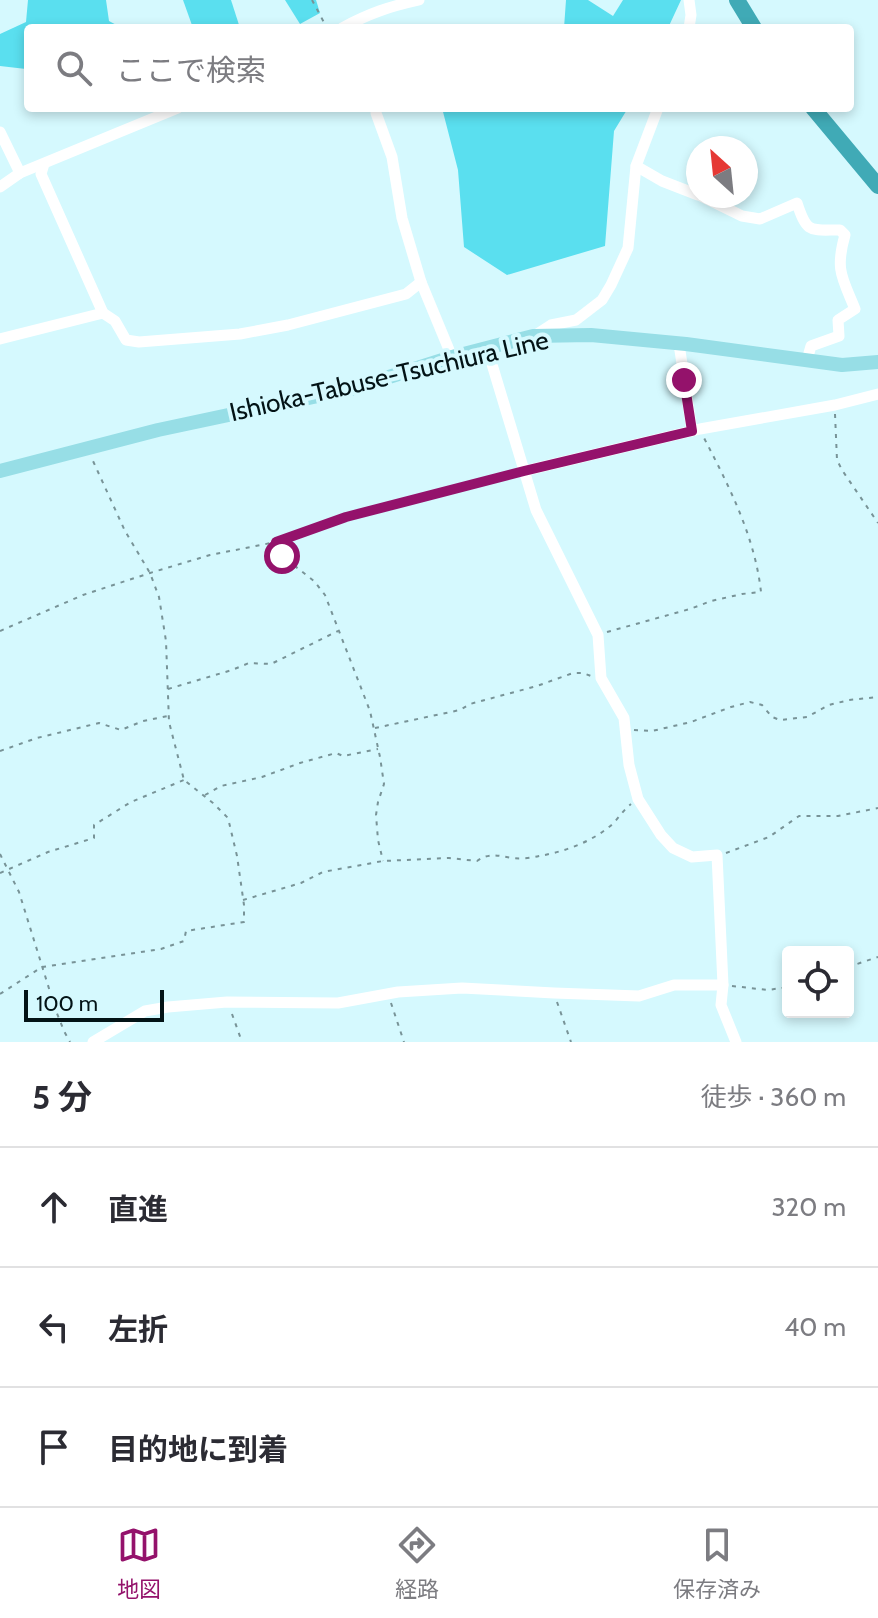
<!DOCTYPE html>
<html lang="ja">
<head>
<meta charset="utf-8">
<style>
	body { margin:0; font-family:Cabin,"Noto Sans JP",sans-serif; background:#f7f7f7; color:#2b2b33 }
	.controls { position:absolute; right:24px; bottom:24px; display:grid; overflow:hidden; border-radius:8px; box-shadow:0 4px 12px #0003 }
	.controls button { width:72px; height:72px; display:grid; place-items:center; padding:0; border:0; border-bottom:2px solid #e1e1e2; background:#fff; color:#2b2b33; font:40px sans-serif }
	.compass { position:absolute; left:686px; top:136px; width:72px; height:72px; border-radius:50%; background:#fff; box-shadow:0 4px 12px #0003; rotate:333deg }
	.scale { position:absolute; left:24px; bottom:20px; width:140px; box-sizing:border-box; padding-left:8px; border:4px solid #031316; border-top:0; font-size:22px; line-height:28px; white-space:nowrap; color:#031316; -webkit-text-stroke:6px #d5f9fe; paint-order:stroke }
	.stop { position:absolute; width:24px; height:24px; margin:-18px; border:6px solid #94126b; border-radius:50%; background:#fff }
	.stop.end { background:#94126b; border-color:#fff; box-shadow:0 2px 8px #0008 }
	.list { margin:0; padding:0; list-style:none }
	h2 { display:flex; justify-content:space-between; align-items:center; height:104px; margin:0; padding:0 32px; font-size:34px }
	h2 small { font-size:26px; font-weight:400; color:#7c7c81 }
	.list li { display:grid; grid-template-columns:52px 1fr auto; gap:24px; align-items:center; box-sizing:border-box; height:120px; padding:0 32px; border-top:2px solid #e1e1e2 }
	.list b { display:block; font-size:30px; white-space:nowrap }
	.list em { font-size:26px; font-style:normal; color:#7c7c81 }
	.icon { flex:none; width:44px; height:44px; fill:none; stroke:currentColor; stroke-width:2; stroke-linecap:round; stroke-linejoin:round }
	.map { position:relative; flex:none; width:878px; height:1042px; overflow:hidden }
	.search { position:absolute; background:#fff; box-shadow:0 4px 12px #0003; left:24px; right:24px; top:24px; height:88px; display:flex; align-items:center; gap:20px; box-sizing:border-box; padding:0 28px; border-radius:8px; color:#7c7c81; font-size:30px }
	.sheet { height:464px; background:#fff }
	nav { display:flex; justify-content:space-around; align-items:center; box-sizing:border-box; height:112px; border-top:2px solid #e1e1e2; background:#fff; font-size:22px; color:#7c7c81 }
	nav a { display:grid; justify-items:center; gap:4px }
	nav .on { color:#94126b }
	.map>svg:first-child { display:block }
</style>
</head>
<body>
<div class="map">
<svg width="878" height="1042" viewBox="0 0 878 1042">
	<rect width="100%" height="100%" fill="#d5f9fe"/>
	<g fill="#5adfef">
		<polygon points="28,0 106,0 109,21 122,28 28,28 28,68 26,69 0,66 0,34 26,22"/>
		<polygon points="183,0 231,0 240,28 193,28"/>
		<polygon points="285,0 316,0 320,13 300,24"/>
		<polygon points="566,0 588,0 613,16 623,0 681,0 668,28 564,28"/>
		<polygon points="442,108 628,108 614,131 605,246 507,275 464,247 458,170"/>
	</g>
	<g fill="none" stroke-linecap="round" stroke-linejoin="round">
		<g stroke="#40aab6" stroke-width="16">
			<polyline points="737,0 754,28"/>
			<polyline points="813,108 878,186"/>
		</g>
		<g stroke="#789397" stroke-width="2" stroke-dasharray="4 6" stroke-linecap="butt">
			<polyline points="312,0 327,28"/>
			<polyline points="835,414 837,460 842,470 878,523"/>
			<polyline points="276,543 282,556 314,581 325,595 370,711 380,757 384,784 378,802 376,815 378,840 383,861"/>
			<polyline points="0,631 83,595 150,573 210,555 276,542 346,517 515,473"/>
			<path d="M607 632 690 609 711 601 742 594 761 592C755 537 729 486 704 438"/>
			<polyline points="168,689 232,670 249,663 271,664 338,631"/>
			<polyline points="375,728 460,710 470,704 537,686 573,673 583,673 591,676"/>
			<polyline points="634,730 652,731 691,722 731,707 750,702 762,705 772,717 780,720 807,717 829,705 849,700 878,697"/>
			<polyline points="0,751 37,738 99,723 121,730 143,721 168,716"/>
			<polyline points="205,795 221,786 262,777 300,763 336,753 343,756 378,749"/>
			<polyline points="726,853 769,837 799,816 838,816 878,808"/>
			<polyline points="0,854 19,892 56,1011 64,1031 70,1042"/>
			<polyline points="0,873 48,852 94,838 94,825 131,802 184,780"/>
			<path d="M243 900 301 883 323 872 383 861 449 858 477 861C490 852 498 856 513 858 521 859 531 858 539 856 563 852 589 843 609 827 617 821 622 811 631 804"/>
			<polyline points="848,967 878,957"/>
			<polyline points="732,986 768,990 788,987"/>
			<polyline points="0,994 42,967 161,949 184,941 186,931 244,922 244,905 237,856 228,818 213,803 184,780 169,722 166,641 159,597 150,573 125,531 93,461"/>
			<polyline points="557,1002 571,1042"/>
			<polyline points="391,1003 404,1042"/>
			<polyline points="232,1014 242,1042"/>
		</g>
		<g stroke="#fff" stroke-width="11">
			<polyline points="689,0 691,15 689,28"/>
			<path d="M342 28C370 13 388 7 419 0"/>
			<polyline points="376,108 376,113 392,157 402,218 421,282 452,357"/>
			<polyline points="0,132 20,173"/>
			<polyline points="44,164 41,174 103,313 115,321 126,340 139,342 240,334 288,325 406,294 421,282"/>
			<polyline points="636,166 662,181 698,195"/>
			<polyline points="0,187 20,173 178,108"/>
			<path d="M701 196 742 216 760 219 797 203C807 234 810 230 840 230L845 235C835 270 842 277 855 309L838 320 839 336 811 346 807 360"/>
			<polyline points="534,336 551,325 576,320 602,300 611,285 628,248 636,166 658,108"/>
			<polyline points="0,339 103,313"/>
			<polyline points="679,344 692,431"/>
			<polyline points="490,347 491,361 536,510 598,635 601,678 624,718 629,765 638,799 661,835 673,848 692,857 717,855 723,985 721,1005 736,1042"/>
			<polyline points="524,471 700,429 835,405 878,394"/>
			<polyline points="93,1042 145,1011 168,1007 227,1002 338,1003 398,992 462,988 554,993 639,996 674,985 723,985"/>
		</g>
		<polyline stroke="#97dee6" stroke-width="14" points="0,471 158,430 351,389 452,357 533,336 591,335 686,344 842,365 878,362"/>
	</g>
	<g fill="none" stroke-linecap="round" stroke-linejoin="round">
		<polyline stroke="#94126b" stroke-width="10" points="282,556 276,542 346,517 524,471 692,431 684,380"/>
	</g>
	<g text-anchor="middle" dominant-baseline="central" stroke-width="8" stroke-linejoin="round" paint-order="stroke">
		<g font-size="26" fill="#031316" stroke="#d5f9fe">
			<text transform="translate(389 376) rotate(-13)">Ishioka-Tabuse-Tsuchiura Line</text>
		</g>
	</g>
</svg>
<div class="controls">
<button><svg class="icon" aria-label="locate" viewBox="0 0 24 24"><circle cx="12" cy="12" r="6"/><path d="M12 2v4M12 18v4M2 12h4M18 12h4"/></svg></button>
</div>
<svg class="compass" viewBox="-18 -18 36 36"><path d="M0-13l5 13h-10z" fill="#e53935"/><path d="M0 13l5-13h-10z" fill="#7c7c81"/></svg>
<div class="scale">100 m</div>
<div class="stop" style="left:282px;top:556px"></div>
<div class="stop end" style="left:684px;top:380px"></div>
<div class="search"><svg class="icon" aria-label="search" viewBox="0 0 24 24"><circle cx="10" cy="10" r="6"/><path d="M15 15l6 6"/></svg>ここで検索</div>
</div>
<section class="sheet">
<h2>5 分<small>徒歩 · 360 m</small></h2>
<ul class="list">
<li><svg class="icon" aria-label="ahead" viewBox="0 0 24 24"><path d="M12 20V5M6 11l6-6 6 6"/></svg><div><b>直進</b></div><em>320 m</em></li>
<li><svg class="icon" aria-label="left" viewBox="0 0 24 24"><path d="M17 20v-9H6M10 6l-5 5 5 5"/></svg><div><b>左折</b></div><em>40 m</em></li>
<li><svg class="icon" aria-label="arrive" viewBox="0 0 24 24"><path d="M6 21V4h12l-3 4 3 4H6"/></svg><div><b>目的地に到着</b></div></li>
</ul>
</section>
<nav>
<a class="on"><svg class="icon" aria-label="map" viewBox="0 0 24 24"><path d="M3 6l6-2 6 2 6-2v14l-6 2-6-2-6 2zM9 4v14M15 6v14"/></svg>地図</a>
<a><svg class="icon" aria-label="directions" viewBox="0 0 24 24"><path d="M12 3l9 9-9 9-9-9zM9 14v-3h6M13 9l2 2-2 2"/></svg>経路</a>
<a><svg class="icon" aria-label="saved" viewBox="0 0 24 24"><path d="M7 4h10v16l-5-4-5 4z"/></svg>保存済み</a>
</nav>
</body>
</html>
